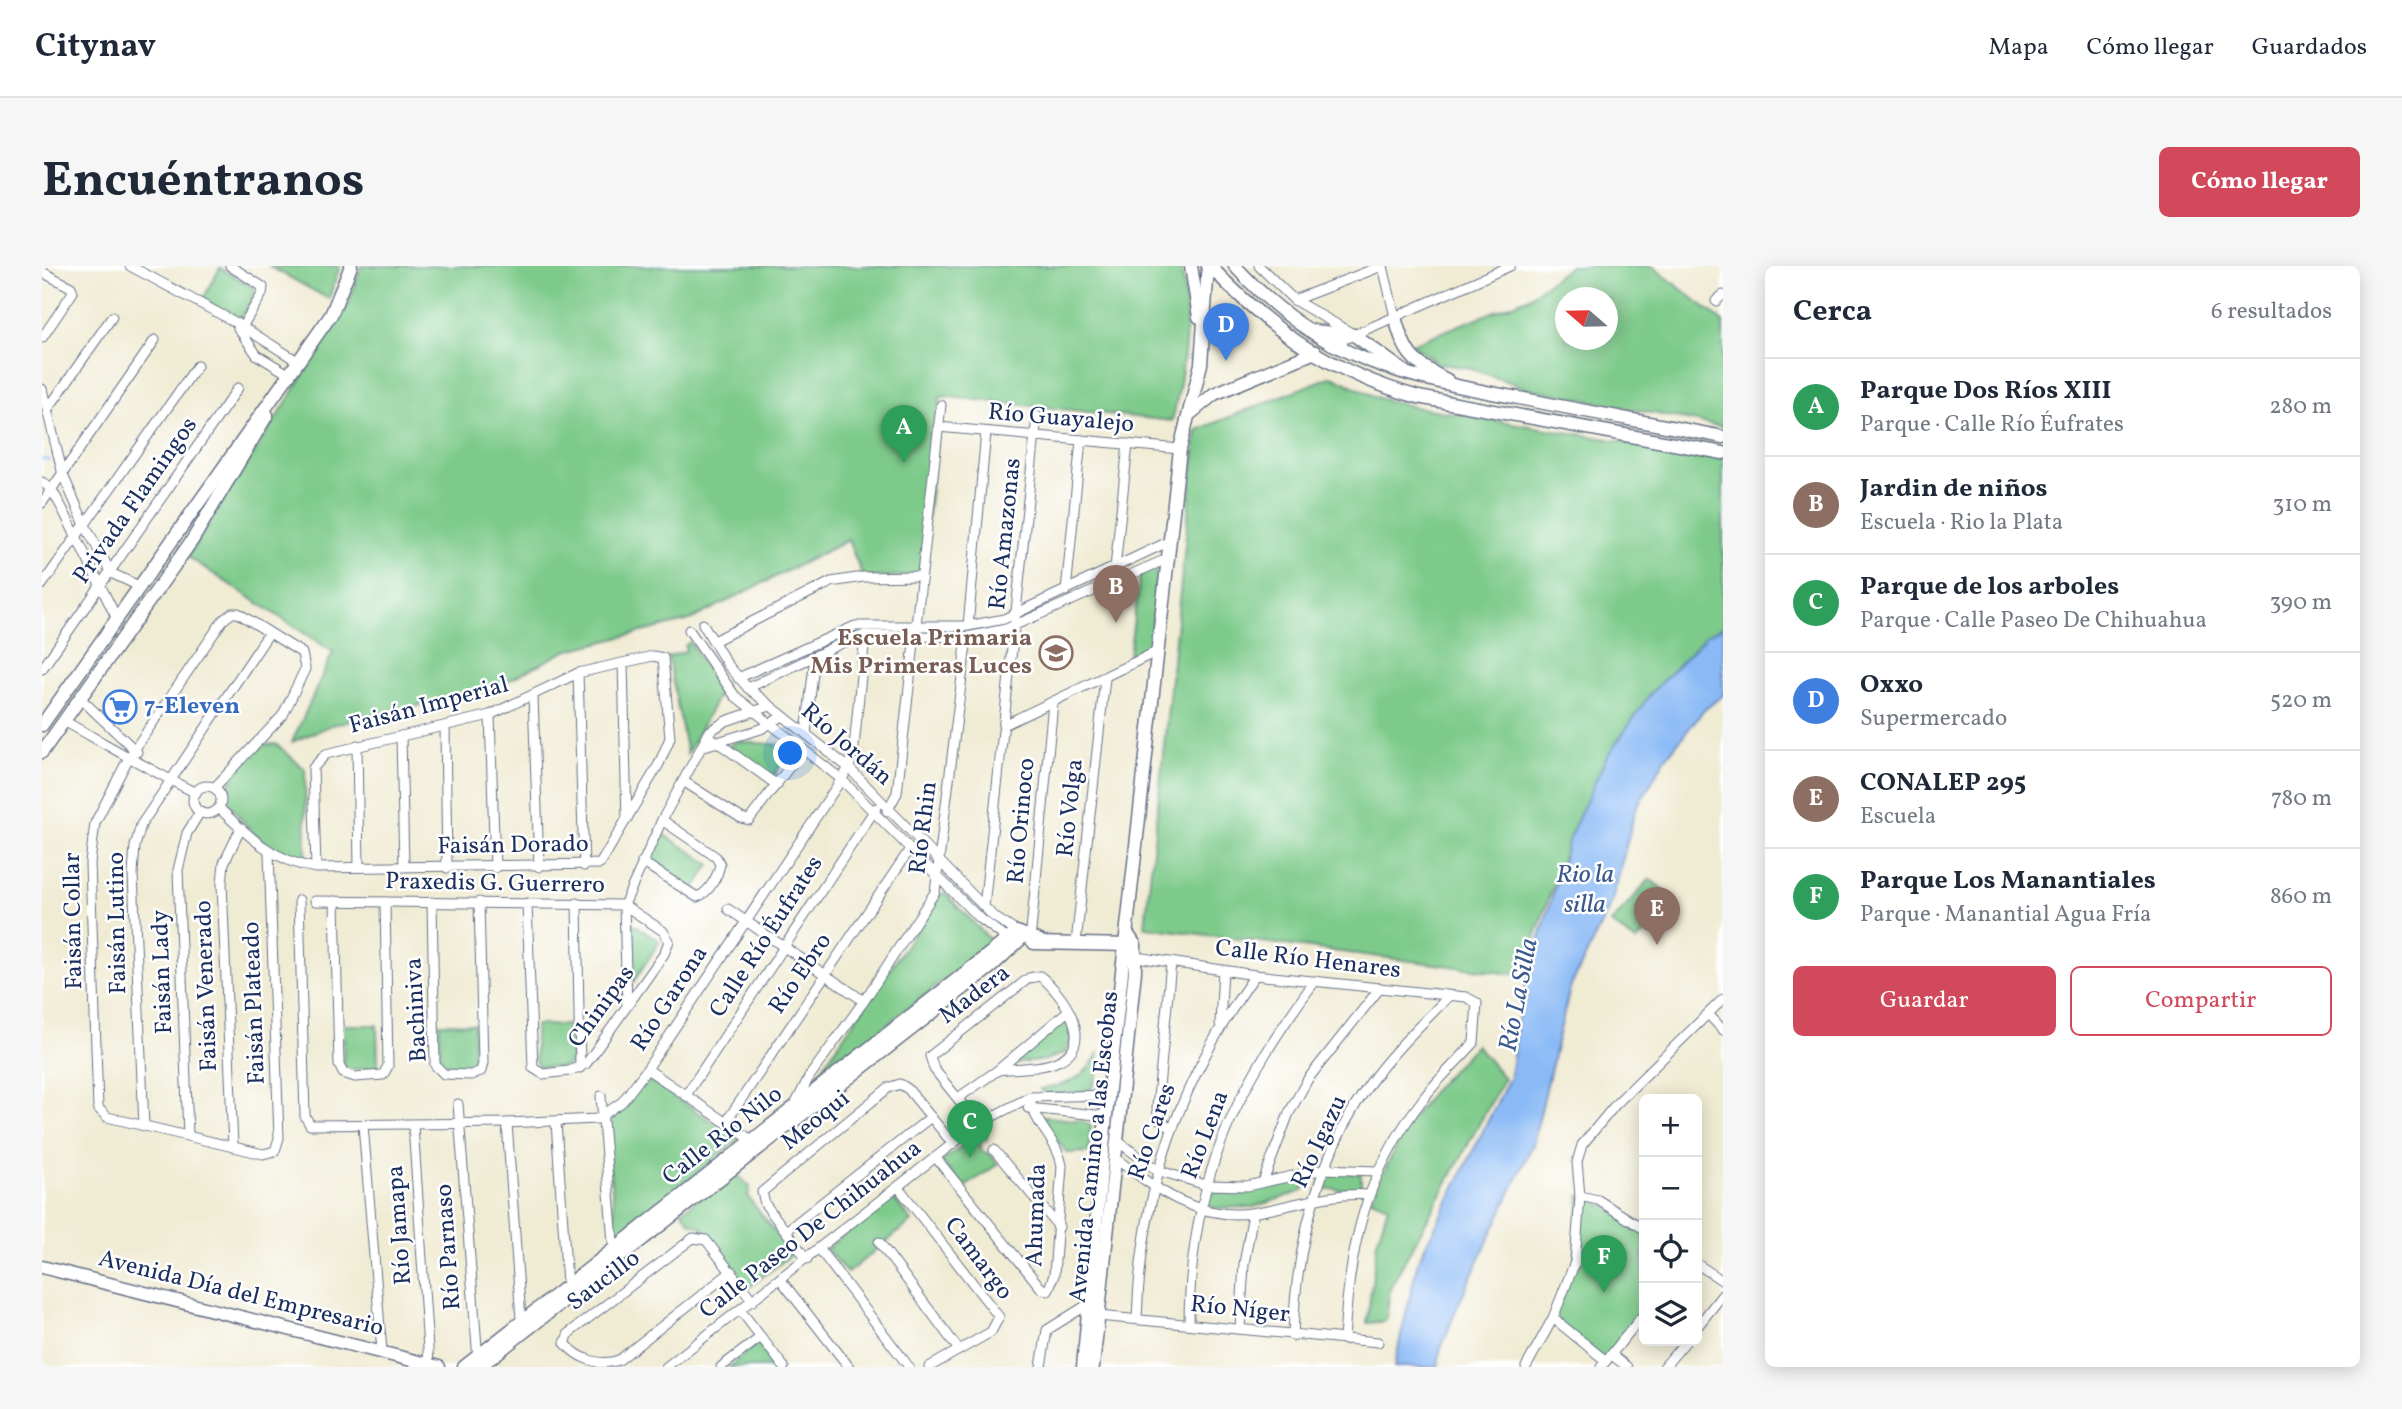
<!DOCTYPE html>
<html lang="es">
<head>
<meta charset="utf-8">
<style>
	body { margin:0; font-family:Vollkorn,serif; background:#f6f6f7; color:#1f2937 }
	.controls { position:absolute; right:21px; bottom:21px; display:grid; overflow:hidden; border-radius:10px; box-shadow:0 4px 18px #0003 }
	.controls button { width:63px; height:63px; display:grid; place-items:center; padding:0; border:0; border-bottom:2px solid #e0e1e3; background:#fff; color:#1f2937; font:35px sans-serif }
	.compass { position:absolute; left:1513px; top:21px; width:63px; height:63px; border-radius:50%; background:#fff; box-shadow:0 4px 18px #0003; rotate:290deg }
	.you { position:absolute; left:749px; top:488px; width:24px; height:24px; margin:-18px; border:5px solid #fff; border-radius:50%; background:#1a73e8; box-shadow:0 0 0 10px #1a73e833 }
	.badge { display:grid; place-items:center; width:46px; height:46px; border-radius:50%; background:#d1495b; color:#fff; font-size:23px; font-weight:700 }
	.pin { position:absolute; translate:-50% -58px; filter:drop-shadow(0 2px 4px #0008) }
	.pin::after { content:''; position:absolute; top:37px; width:24px; height:21px; background:inherit; clip-path:polygon(0 0,100% 0,50% 100%) }
	.list { margin:0; padding:0; list-style:none }
	h2 { display:flex; justify-content:space-between; align-items:center; height:91px; margin:0; padding:0 28px; font-size:30px }
	h2 small { font-size:23px; font-weight:400; color:#747a83 }
	.list li { display:grid; grid-template-columns:46px 1fr auto; gap:21px; align-items:center; box-sizing:border-box; height:98px; padding:0 28px; border-top:2px solid #e0e1e3 }
	.list b { display:block; font-size:26px; white-space:nowrap }
	.list p { margin:0; font-size:23px; white-space:nowrap; color:#747a83 }
	.list em { font-size:23px; font-style:normal; color:#747a83 }
	.actions { display:flex; gap:14px; padding:21px 28px }
	.actions a { flex:1; padding:16px 0; border:2px solid #d1495b; border-radius:10px; text-align:center; font-size:24px; color:#d1495b }
	.actions .main { background:#d1495b; color:#fff }
	.icon { flex:none; width:38px; height:38px; fill:none; stroke:currentColor; stroke-width:2; stroke-linecap:round; stroke-linejoin:round }
	.map { position:relative; flex:none; width:1681px; height:1101px; overflow:hidden; border-radius:10px }
	header { display:flex; align-items:center; gap:42px; box-sizing:border-box; height:98px; padding:0 35px; background:#fff; border-bottom:2px solid #e0e1e3 }
	header strong { font-size:33px }
	nav { display:flex; gap:38px; margin-inline-start:auto; font-size:24px }
	.intro { display:flex; align-items:center; justify-content:space-between; box-sizing:border-box; height:168px; padding:0 42px }
	h1 { margin:0; font-size:49px }
	.button { padding:18px 32px; border-radius:10px; background:#d1495b; color:#fff; font-size:24px; font-weight:700 }
	main { display:flex; gap:42px; padding:0 42px }
	aside { flex:1; background:#fff; border-radius:10px; box-shadow:0 4px 18px #0003 }
	.map>svg:first-child { display:block }
</style>
</head>
<body>
<header>
<strong>Citynav</strong>
<nav><a>Mapa</a><a>Cómo llegar</a><a>Guardados</a></nav>
</header>
<div class="intro"><h1>Encuéntranos</h1><a class="button">Cómo llegar</a></div>
<main>
<div class="map">
<svg width="1681" height="1101" viewBox="0 0 1681 1101">
	<rect width="100%" height="100%" fill="#fff"/>
	<filter id="ink" filterUnits="userSpaceOnUse"><feTurbulence type="fractalNoise" baseFrequency=".0143" numOctaves="2"/><feDisplacementMap in="SourceGraphic" scale="14" xChannelSelector="R" yChannelSelector="G"/><feConvolveMatrix kernelMatrix="1 2 1 2 8 2 1 2 1" color-interpolation-filters="sRGB"/></filter>
	<filter id="wash" filterUnits="userSpaceOnUse"><feTurbulence type="fractalNoise" baseFrequency=".00686" numOctaves="4" result="noise"/><feDisplacementMap in="SourceGraphic" scale="28" xChannelSelector="R" yChannelSelector="G"/><feGaussianBlur stdDeviation="1.57" result="paint"/><feColorMatrix in="noise" values="0 0 0 0 0 0 0 0 0 0 0 0 0 0 0 0 0 1.4 0 .05"/><feComposite in="paint" operator="in"/></filter>
	<g filter="url(#wash)">
		<rect width="100%" height="100%" fill="#f0ebd3"/>
		<g fill="#7dca8a" stroke="#4c7c74" stroke-width="2" fill-rule="evenodd">
			<polygon points="227,0 298,0 287,33"/>
			<path d="M319 0H1138C1151 47 1141 109 1130 155L899 130 879 310 821 311 806 274 648 354 523 385 450 423 290 459 250 476 291 386 146 291 306 39Z"/>
			<path d="M1528 0H1610L1681 56V161L1484 122 1427 102 1395 97 1370 78 1486 32ZM1524 32H1566V74H1524Z"/>
			<polygon points="178,2 213,22 213,27 200,51 195,53 161,33"/>
			<polygon points="1290,110 1336,132 1373,141 1681,192 1681,383 1528,570 1490,680 1486,710 1103,661 1155,164"/>
			<polygon points="1115,301 1108,378 1087,390 1098,308"/>
			<polygon points="648,376 678,426 645,488 626,391 644,385 643,380"/>
			<polygon points="695,475 738,479 747,486 731,511 687,480"/>
			<path d="M234 478 263 503 264 593C255 590 245 589 236 585 219 578 189 545 183 527L196 499 218 479Z"/>
			<polygon points="621,568 668,598 652,624 605,596"/>
			<polygon points="1608,613 1633,634 1594,676 1569,657"/>
			<polygon points="903,627 951,677 772,814 899,628"/>
			<polygon points="587,655 618,675 590,718 587,713"/>
			<polygon points="1024,753 1030,755 1029,775 1023,787 1004,794 970,798"/>
			<polygon points="397,757 432,758 431,798 428,802 401,803 398,800"/>
			<polygon points="302,759 335,759 336,800 333,803 304,803 301,800"/>
			<polygon points="493,759 526,759 529,797 524,801 498,801 493,795"/>
			<polygon points="1434,779 1462,812 1348,1022 1344,1055 1325,1057 1335,976 1346,940 1329,933 1362,864 1393,822"/>
			<path d="M1057 785C1056 835 1046 828 1002 827L998 823C1025 820 1046 811 1057 785Z"/>
			<polygon points="603,812 697,873 575,971 563,856 575,849"/>
			<polygon points="997,850 1040,855 1049,860 1047,886 1025,887"/>
			<polygon points="943,863 945,873 938,877 940,886 947,887 956,898 923,921 899,896"/>
			<polygon points="692,905 708,921 706,931 750,988 707,1021 659,960 649,957 640,945"/>
			<polygon points="1283,905 1319,908 1319,919 1313,923 1277,923"/>
			<polygon points="1264,910 1261,925 1212,941 1169,942 1163,936 1166,929 1174,925 1205,924"/>
			<polygon points="1538,930 1546,930 1602,963 1602,1048 1564,1095 1511,1052 1533,996"/>
			<polygon points="850,931 870,955 805,1007 784,983"/>
			<polygon points="716,1077 736,1101 687,1101 713,1079"/>
		</g>
		<polygon fill="#8abaf6" stroke="#5274aa" stroke-width="2" points="1681,361 1681,429 1661,445 1624,492 1593,544 1570,636 1528,722 1491,878 1416,1039 1398,1085 1396,1101 1352,1101 1376,995 1468,811 1478,739 1528,570 1564,492 1610,426 1666,368"/>
		<g fill="none" stroke-linecap="round" stroke-linejoin="round">
			<polyline stroke="#8abaf6" stroke-width="2.5" points="0,193 8,194"/>
		</g>
	</g>
	<g filter="url(#ink)">
		<g fill="none" stroke-linecap="round" stroke-linejoin="round">
			<defs>
				<g id="street">
					<polyline points="88,0 193,56 257,96"/>
					<polyline points="188,0 221,21 220,28 198,64"/>
					<polyline points="1217,0 1252,34 1311,68"/>
					<polyline points="1341,0 1353,51"/>
					<polyline points="0,6 29,21 31,26 0,72"/>
					<polyline points="1252,34 1340,0"/>
					<polyline points="1674,35 1681,29"/>
					<polyline points="196,62 215,89 248,109"/>
					<polyline points="1289,79 1468,0"/>
					<polyline points="0,123 21,209 43,259 69,307 99,321"/>
					<polyline points="6,143 70,51"/>
					<polyline points="896,161 1138,183"/>
					<polyline points="0,216 10,224 20,242 76,355"/>
					<polyline points="0,237 113,74"/>
					<polyline points="1073,302 1086,178"/>
					<polyline points="0,319 155,100"/>
					<polyline points="1024,325 1039,174"/>
					<polyline points="661,358 685,398 706,422 807,502 951,650 975,666"/>
					<polyline points="926,360 944,166"/>
					<polyline points="647,364 693,430 799,513 935,650 967,674"/>
					<polyline points="672,375 789,316 821,311 879,310"/>
					<polyline points="581,398 585,554"/>
					<polyline points="0,403 196,122"/>
					<polyline points="536,407 542,600"/>
					<polyline points="696,412 813,360 926,360 962,353 1128,275"/>
					<polyline points="706,422 804,375 823,369 925,371 964,363 1127,292"/>
					<polyline points="491,430 497,601"/>
					<polyline points="38,432 95,486"/>
					<polyline points="448,449 453,602"/>
					<path d="M22 455C67 480 108 504 154 527"/>
					<polyline points="964,458 1116,385"/>
					<polyline points="403,461 405,602"/>
					<polyline points="764,468 773,390"/>
					<polyline points="359,470 362,601"/>
					<polyline points="671,473 735,519"/>
					<polyline points="315,479 317,601"/>
					<polyline points="659,481 719,463 741,450"/>
					<polyline points="641,515 699,552 707,554 752,495"/>
					<circle cx="165" cy="534" r="14"/>
					<polyline points="172,522 241,449 263,403 260,387 196,347 190,347 181,354 86,493 53,557 48,597 56,842 65,851 221,888 233,885 237,872 227,587"/>
					<path d="M177 542C206 570 233 596 274 602L558 598 617 498 628 472 621 392 611 390 536 407 448 449 284 488 271 502 274 602"/>
					<polyline points="845,545 855,527 899,139"/>
					<path d="M600 596 655 631C667 627 676 610 678 598L674 591 620 554"/>
					<polyline points="257,634 263,850 268,859 465,857 555,853 580,836 605,803 807,502 812,481 823,369"/>
					<polyline points="273,635 582,639 621,665 627,675 622,688 544,798 527,805 501,808 491,802 485,637"/>
					<polyline points="293,635 297,799 301,807 313,811 341,809 346,800 343,636"/>
					<polyline points="390,636 393,799 402,808 429,809 439,805 441,797 437,636"/>
					<polyline points="535,637 538,802"/>
					<polyline points="942,641 995,150"/>
					<polyline points="686,643 822,735"/>
					<polyline points="988,675 1011,437"/>
					<polyline points="1034,677 1063,412"/>
					<path d="M1088 690 1213 709 1424 731 1435 737 1432 777C1415 796 1397 812 1381 833 1323 908 1307 981 1302 1074"/>
					<polyline points="585,739 582,639 620,554 668,465 684,455 728,440"/>
					<polyline points="1666,748 1681,764"/>
					<polyline points="1178,758 1181,704"/>
					<polyline points="605,803 714,877"/>
					<polyline points="644,829 834,542"/>
					<polyline points="559,830 572,988"/>
					<polyline points="916,832 956,804 1026,745"/>
					<polyline points="416,838 436,1094"/>
					<polyline points="753,839 767,811 822,735 893,626 925,371"/>
					<polyline points="986,842 1064,850"/>
					<polyline points="514,856 525,1018"/>
					<polyline points="684,856 868,583"/>
					<polyline points="465,857 479,1053"/>
					<path d="M936 858 892 803 888 790 987 712 998 710C1020 727 1056 777 1016 795 999 803 974 802 956 804"/>
					<polyline points="321,859 340,1085"/>
					<polyline points="371,859 387,1098"/>
					<polyline points="102,860 91,608 93,580 99,559 227,367"/>
					<polyline points="1129,862 1117,853 1115,842 1129,697"/>
					<polyline points="146,869 136,604 145,567 158,546"/>
					<polyline points="1074,874 1115,904 1164,919 1205,920 1282,903 1335,905"/>
					<polyline points="191,881 180,617 182,597 199,562"/>
					<polyline points="952,884 1017,961"/>
					<path d="M894 892 999 1022 1006 1025 1012 1009 1020 900C1016 874 991 858 988 831"/>
					<path d="M1073 892C1114 923 1154 954 1209 947 1251 941 1283 926 1327 929"/>
					<polyline points="1221,916 1247,847 1266,813 1338,722"/>
					<polyline points="857,922 957,1051 949,1066 887,1101"/>
					<polyline points="1538,930 1556,934 1602,963"/>
					<polyline points="744,965 889,851"/>
					<polyline points="837,976 917,1084"/>
					<polyline points="778,984 867,1101"/>
					<polyline points="765,993 723,938 720,926 846,822 858,818 866,823 911,878"/>
					<polyline points="1655,998 1681,1015"/>
					<path d="M690 1005 577 1094C558 1101 536 1093 523 1077L527 1067 651 972 664 974 711 1035"/>
					<polyline points="739,1014 807,1101"/>
					<polyline points="699,1045 742,1101"/>
					<polyline points="1056,1050 1336,1076"/>
					<polyline points="1511,1052 1564,1095"/>
					<path d="M1095 1053C1099 922 1138 815 1213 709"/>
					<path d="M1147 1057C1148 918 1191 825 1273 715"/>
					<polyline points="1655,1061 1681,1028"/>
					<polyline points="1198,1063 1202,998 1211,947"/>
					<path d="M1251 1070C1254 979 1275 892 1328 817 1351 785 1380 758 1407 730"/>
					<polyline points="1570,1089 1585,1101"/>
					<polyline points="624,1101 936,858 988,831 1066,829"/>
					<polyline points="679,1101 719,1071"/>
					<polyline points="999,1101 1005,1064 1045,1039"/>
					<polyline points="1484,1101 1511,1052 1533,996 1538,930 1535,896 1540,879 1574,838 1681,733"/>
					<polyline points="1559,1101 1602,1048"/>
					<polyline points="1622,1101 1644,1075"/>
				</g>
				<g id="secondary">
					<polyline points="1149,0 1157,51"/>
					<path d="M1168 0C1230 66 1289 106 1376 131L1681 187"/>
					<path d="M1193 0C1281 97 1364 111 1487 134 1551 147 1616 158 1681 171"/>
					<path d="M1353 51C1363 89 1370 96 1405 114"/>
					<polyline points="1271,65 1312,69 1363,106"/>
					<polyline points="1149,147 1172,128 1273,86"/>
					<polyline points="0,459 289,49 309,0"/>
					<polyline points="0,486 151,273 225,149"/>
					<polyline points="992,677 1089,679"/>
					<polyline points="0,1001 397,1101"/>
					<polyline points="422,1101 975,666 998,675"/>
					<polyline points="437,1101 950,700 983,669"/>
					<polyline points="1041,1101 1064,850 1138,183 1159,98 1166,0"/>
					<polyline points="1051,1101 1093,705 1093,679 1085,667"/>
				</g>
			</defs>
			<use href="#street" stroke="#667187" stroke-width="11"/>
			<use href="#secondary" stroke="#667187" stroke-width="15"/>
			<use href="#street" stroke="#fff" stroke-width="9"/>
			<use href="#secondary" stroke="#fff" stroke-width="12"/>
		</g>
	</g>
	<defs>
		<symbol id="school-ring" viewBox="-11 -11 22 22"><circle r="9.5" fill="#fff" stroke="#8d6e63" stroke-width="1.5"/><path d="M0-5L7-2L0 1L-7-2ZM-4 1L0 2.5L4 1V4Q0 6-4 4Z" fill="#8d6e63"/></symbol>
		<symbol id="supermarket-ring" viewBox="-11 -11 22 22"><circle r="9.5" fill="#fff" stroke="#3f7fe0" stroke-width="1.5"/><path d="M-6-5.5h2.5l.6 2H6L4.5 2H-2.5L-4.4-4H-6ZM-1.5 3.2a1.3 1.3 0 1 0 .1 0ZM3 3.2a1.3 1.3 0 1 0 .1 0Z" fill="#3f7fe0"/></symbol>
	</defs>
	<g fill-rule="evenodd">
		<use href="#school-ring" x="995" y="368" width="38" height="38"/>
		<use href="#supermarket-ring" x="59" y="422" width="38" height="38"/>
	</g>
	<g text-anchor="middle" dominant-baseline="central" stroke-width="5" stroke-linejoin="round" paint-order="stroke">
		<g font-size="24" fill="#1b2f5e" stroke="#fff">
			<text transform="translate(1019 153) rotate(5)">Río Guayalejo</text>
			<text transform="translate(94 235) rotate(-55)">Privada Flamingos</text>
			<text transform="translate(964 268) rotate(-84)">Río Amazonas</text>
			<text transform="translate(387 440) rotate(-15)">Faisán Imperial</text>
			<text transform="translate(804 479) rotate(41)">Río Jordán</text>
			<text transform="translate(1029 542) rotate(-84)">Río Volga</text>
			<text transform="translate(980 555) rotate(-85)">Río Orinoco</text>
			<text transform="translate(882 562) rotate(-83)">Río Rhin</text>
			<text transform="translate(471 580) rotate(-1)">Faisán Dorado</text>
			<text transform="translate(453 618) rotate(1)">Praxedis G. Guerrero</text>
			<text transform="translate(32 655) rotate(-91)">Faisán Collar</text>
			<text transform="translate(76 657) rotate(-91)">Faisán Lutino</text>
			<text transform="translate(725 671) rotate(-57)">Calle Río Éufrates</text>
			<text transform="translate(1266 694) rotate(7)">Calle Río Henares</text>
			<text transform="translate(121 706) rotate(-92)">Faisán Lady</text>
			<text transform="translate(759 708) rotate(-56)">Río Ebro</text>
			<text transform="translate(165 720) rotate(-92)">Faisán Venerado</text>
			<text transform="translate(933 729) rotate(-37)">Madera</text>
			<text transform="translate(628 733) rotate(-57)">Río Garona</text>
			<text transform="translate(213 737) rotate(-92)">Faisán Plateado</text>
			<text transform="translate(560 741) rotate(-54)">Chinipas</text>
			<text transform="translate(375 744) rotate(-93)">Bachiniva</text>
			<text transform="translate(774 855) rotate(-39)">Meoqui</text>
			<text transform="translate(1111 866) rotate(-71)">Río Cares</text>
			<text transform="translate(1164 869) rotate(-69)">Río Lena</text>
			<text transform="translate(681 870) rotate(-38)">Calle Río Nilo</text>
			<text transform="translate(1278 876) rotate(-65)">Río Igazu</text>
			<text transform="translate(1053 881) rotate(-84)">Avenida Camino a las Escobas</text>
			<text transform="translate(995 949) rotate(-88)">Ahumada</text>
			<text transform="translate(358 959) rotate(-94)">Río Jamapa</text>
			<text transform="translate(769 964) rotate(-38)">Calle Paseo De Chihuahua</text>
			<text transform="translate(407 981) rotate(-94)">Río Parnaso</text>
			<text transform="translate(936 993) rotate(53)">Camargo</text>
			<text transform="translate(562 1015) rotate(-37)">Saucillo</text>
			<text transform="translate(199 1028) rotate(14)">Avenida Día del Empresario</text>
			<text transform="translate(1198 1044) rotate(6)">Río Níger</text>
		</g>
		<g font-size="24" font-weight="bold" fill="#785e54" stroke="#fff" text-anchor="end">
			<text x="990" y="373">Escuela Primaria<tspan x="990" dy="28">Mis Primeras Luces</tspan></text>
		</g>
		<g font-size="24" font-weight="bold" fill="#366cbe" stroke="#fff" text-anchor="start">
			<text x="102" y="441">7-Eleven</text>
		</g>
		<g font-size="26" font-style="italic" fill="#3c598c" stroke="#fff">
			<text x="1543" y="609">Rio la<tspan x="1543" dy="30">silla</tspan></text>
			<text transform="translate(1477 729) rotate(-79)">Río La Silla</text>
		</g>
	</g>
</svg>
<div class="controls">
<button>+</button>
<button>−</button>
<button><svg class="icon" aria-label="locate" viewBox="0 0 24 24"><circle cx="12" cy="12" r="6"/><path d="M12 2v4M12 18v4M2 12h4M18 12h4"/></svg></button>
<button><svg class="icon" aria-label="layers" viewBox="0 0 24 24"><path d="M12 4l9 5-9 5-9-5zM3 14l9 5 9-5"/></svg></button>
</div>
<svg class="compass" viewBox="-18 -18 36 36"><path d="M0-13l5 13h-10z" fill="#e53935"/><path d="M0 13l5-13h-10z" fill="#747a83"/></svg>
<div class="you"></div>
<div class="pin badge" style="left:862px;top:197px;background:#2e9e5b">A</div>
<div class="pin badge" style="left:1074px;top:357px;background:#8d6e63">B</div>
<div class="pin badge" style="left:928px;top:892px;background:#2e9e5b">C</div>
<div class="pin badge" style="left:1184px;top:95px;background:#3f7fe0">D</div>
<div class="pin badge" style="left:1615px;top:679px;background:#8d6e63">E</div>
<div class="pin badge" style="left:1562px;top:1027px;background:#2e9e5b">F</div>
</div>
<aside>
<h2>Cerca<small>6 resultados</small></h2>
<ul class="list">
<li><span class="badge" style="background:#2e9e5b">A</span><div><b>Parque Dos Ríos XIII</b><p>Parque · Calle Río Éufrates</p></div><em>280 m</em></li>
<li><span class="badge" style="background:#8d6e63">B</span><div><b>Jardin de niños</b><p>Escuela · Rio la Plata</p></div><em>310 m</em></li>
<li><span class="badge" style="background:#2e9e5b">C</span><div><b>Parque de los arboles</b><p>Parque · Calle Paseo De Chihuahua</p></div><em>390 m</em></li>
<li><span class="badge" style="background:#3f7fe0">D</span><div><b>Oxxo</b><p>Supermercado</p></div><em>520 m</em></li>
<li><span class="badge" style="background:#8d6e63">E</span><div><b>CONALEP 295</b><p>Escuela</p></div><em>780 m</em></li>
<li><span class="badge" style="background:#2e9e5b">F</span><div><b>Parque Los Manantiales</b><p>Parque · Manantial Agua Fría</p></div><em>860 m</em></li>
</ul>
<div class="actions"><a class="main">Guardar</a><a>Compartir</a></div>
</aside>
</main>
</body>
</html>
